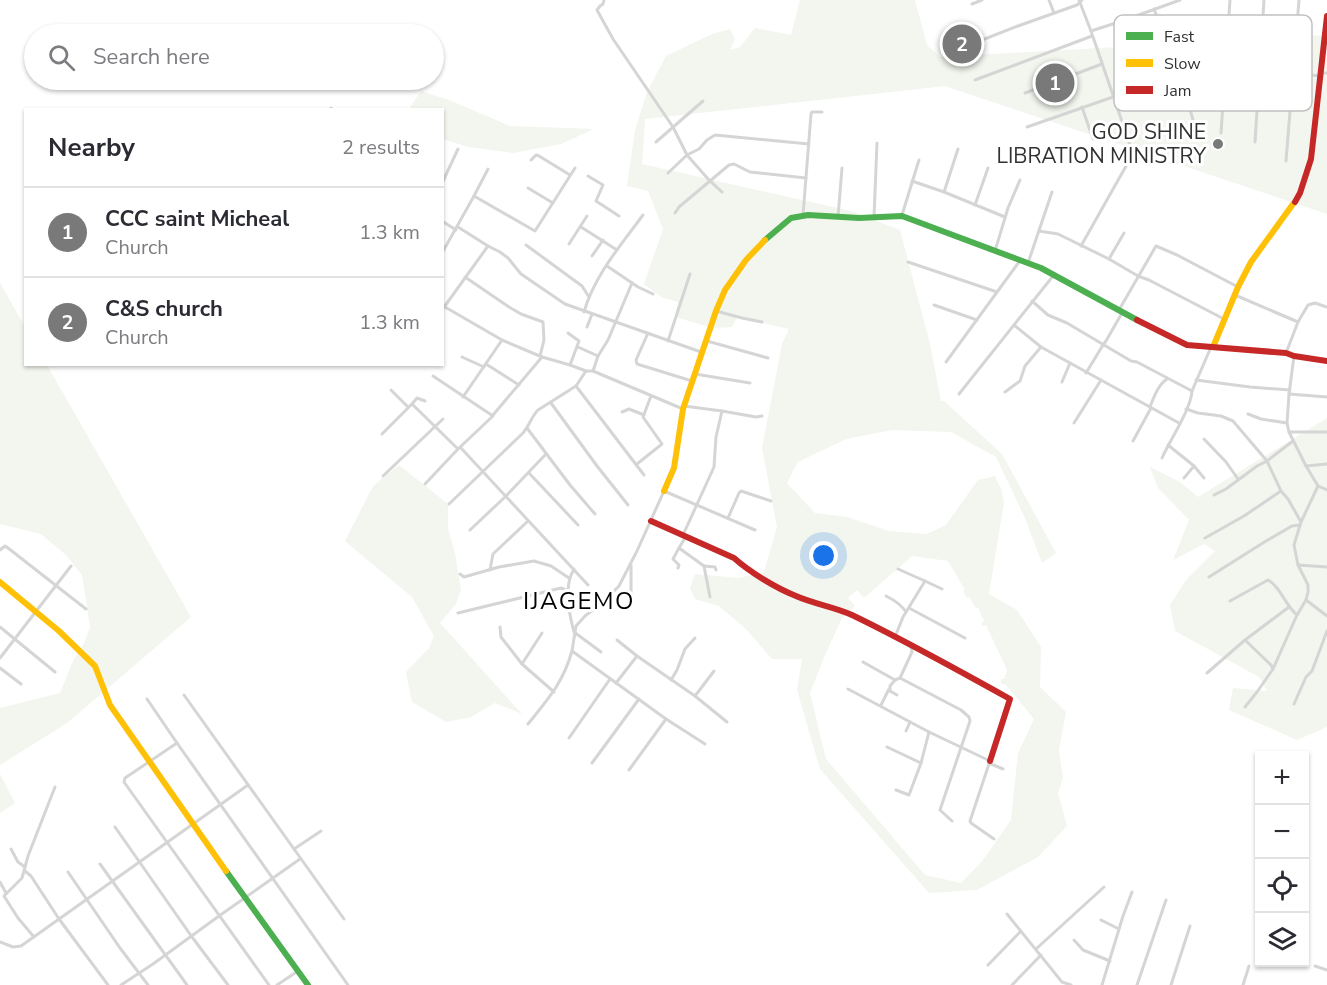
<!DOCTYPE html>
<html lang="en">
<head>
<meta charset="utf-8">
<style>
	body { margin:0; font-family:"Nunito Sans",sans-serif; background:#f2f2f3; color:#2b2b33 }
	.controls { position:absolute; right:18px; bottom:18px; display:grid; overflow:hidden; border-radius:0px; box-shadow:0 2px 4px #0004 }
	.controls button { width:54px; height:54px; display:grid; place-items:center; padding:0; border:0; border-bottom:2px solid #e1e1e2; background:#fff; color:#2b2b33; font:30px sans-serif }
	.you { position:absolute; left:824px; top:556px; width:21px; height:21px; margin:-15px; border:4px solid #fff; border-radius:50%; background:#1a73e8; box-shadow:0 0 0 9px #1a73e833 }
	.badge { display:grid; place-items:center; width:39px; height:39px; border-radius:50%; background:#797979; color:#fff; font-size:20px; font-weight:700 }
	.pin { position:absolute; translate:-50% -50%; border:3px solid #fff; box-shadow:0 2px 6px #0006 }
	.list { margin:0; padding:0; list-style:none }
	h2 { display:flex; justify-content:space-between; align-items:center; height:78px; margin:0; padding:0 24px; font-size:26px }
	h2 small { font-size:20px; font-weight:400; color:#7c7c81 }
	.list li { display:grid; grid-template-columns:39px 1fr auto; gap:18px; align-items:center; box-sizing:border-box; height:90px; padding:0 24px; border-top:2px solid #e1e1e2 }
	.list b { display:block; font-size:22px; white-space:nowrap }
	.list p { margin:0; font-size:20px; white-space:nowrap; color:#7c7c81 }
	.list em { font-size:20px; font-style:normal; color:#7c7c81 }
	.icon { flex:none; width:33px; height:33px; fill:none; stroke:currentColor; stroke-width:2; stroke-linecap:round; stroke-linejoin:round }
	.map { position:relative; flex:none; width:1327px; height:985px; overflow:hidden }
	.search { position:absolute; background:#fff; box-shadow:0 2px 4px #0004; left:24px; top:24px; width:420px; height:66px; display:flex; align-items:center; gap:15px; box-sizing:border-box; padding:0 21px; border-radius:33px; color:#7c7c81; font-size:22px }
	.panel { position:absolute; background:#fff; box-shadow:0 2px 4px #0004; left:24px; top:108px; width:420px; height:258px; border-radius:0px }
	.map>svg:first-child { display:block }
</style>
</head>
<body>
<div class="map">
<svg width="1327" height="985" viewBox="0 0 1327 985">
	<rect width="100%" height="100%" fill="#fff"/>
	<g fill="#f2f6ee" fill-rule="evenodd">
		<path d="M800 0H915L927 45 940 57 1327 35V214L945 86 645 119 642 164 851 211 900 230 930 344 941 401H944L1002 454 1056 553 1042 563 1025 518 996 457 951 432 892 430 846 439 798 462 787 483 815 513 847 517 889 531 927 534 946 525 978 480 995 476 1001 489 1004 502 989 594 1017 610 1041 647 1040 687 1066 712 1059 750 1063 778 1058 793 1067 826 1038 857 977 890 929 893 820 769 797 690 802 659H772L746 629 719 606 695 599 690 588 695 574 739 578 764 572 777 527 762 448 782 344 789 329 737 317 732 327 713 328 675 317 678 302 661 297 644 284 663 229 648 191 627 186 635 130 647 92 666 56 712 34 730 29 735 39 730 50 740 47 755 28 791 35ZM912 556 948 561 965 590 963 591 967 598 969 597 976 608 978 607 984 621 981 623 983 626 986 625 1007 670 1004 679H1001V684L1006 685 1034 719 1018 753 1011 820 983 860 961 883 925 875 826 759 810 693 825 655 842 618 855 606 848 598 857 590 864 598Z"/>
		<polygon points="421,91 449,100 510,126 594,129 561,144 513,153 468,147 443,139 442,110 409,109"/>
		<polygon points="0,283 25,327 26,364 47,365 191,617 67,723 0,765 0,708 60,693 74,659 84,643 90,627 82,575 66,555 41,534 0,524"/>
		<polygon points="1327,418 1327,727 1297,740 1229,710 1233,688 1267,691 1259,677 1175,631 1170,605 1186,580 1215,551 1204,544 1173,560 1189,520 1158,488 1150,467 1180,482 1198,497"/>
		<polygon points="399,465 448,504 448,529 455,553 461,590 456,604 440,623 522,714 495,703 471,717 446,722 412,702 406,672 429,648 434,636 412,597 345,541 373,486"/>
		<polygon points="0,774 15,803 0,813"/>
	</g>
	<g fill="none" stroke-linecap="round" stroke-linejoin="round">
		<g stroke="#d5d5d5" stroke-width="3">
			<polyline points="604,0 603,4 600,6 597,10 613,39 673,127 687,155 709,180 722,192"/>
			<polyline points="1049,0 1054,13"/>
			<polyline points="1079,0 1091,31 1128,139 1131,149 1130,159 1081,246"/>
			<polyline points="972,4 982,0"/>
			<polyline points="1154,9 1186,96 1196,130"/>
			<polyline points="1122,21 1148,93"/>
			<polyline points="1091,31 1122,21 1180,0"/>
			<polyline points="1165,40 1228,18"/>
			<polyline points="944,55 1018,26 1077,5 1082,0"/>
			<polyline points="1176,69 1227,51"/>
			<polyline points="1293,73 1320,76"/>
			<polyline points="1321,73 1327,73"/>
			<polyline points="1064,79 1068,90"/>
			<polyline points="975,80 1092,36"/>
			<polyline points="1025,93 1102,64"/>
			<polyline points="1186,96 1224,85"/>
			<polyline points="1082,107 1093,139"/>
			<polyline points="331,108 333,110"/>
			<polyline points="1027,127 1113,97"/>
			<polyline points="1221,133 1230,0"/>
			<polyline points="656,142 703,101"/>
			<polyline points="1255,142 1264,0"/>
			<polyline points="531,160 536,155 539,156 570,175"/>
			<polyline points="1286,161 1299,0"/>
			<polyline points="668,173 687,155 699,149 707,140 715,135 809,144"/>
			<polyline points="588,176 603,185 596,201 619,216"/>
			<polyline points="442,178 444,179 442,183"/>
			<polyline points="444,179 458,149"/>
			<polyline points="912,181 944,192 1005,217"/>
			<polyline points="528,188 553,203"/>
			<polyline points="944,192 958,149"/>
			<polyline points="474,196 488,169"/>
			<polyline points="975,205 988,168"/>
			<polyline points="675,213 679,207 729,165 734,164 750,172 806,178"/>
			<polyline points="803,215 811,114 812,112 822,112"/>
			<polyline points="902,215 919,160"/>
			<polyline points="838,217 842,168"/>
			<polyline points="874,217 877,143"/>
			<polyline points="442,221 456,230"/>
			<polyline points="458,227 488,246 500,252 508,258 521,274 565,304 701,352"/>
			<polyline points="581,227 617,250"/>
			<polyline points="1039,231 1058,234 1109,259 1138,276 1149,280 1224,319"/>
			<polyline points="569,244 587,216"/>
			<polyline points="526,245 582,286 589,297"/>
			<polyline points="995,251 1008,208 1020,180"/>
			<polyline points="442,253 474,196 535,231 575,168"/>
			<polyline points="592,256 603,240"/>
			<polyline points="1109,259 1124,233"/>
			<polyline points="908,262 997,292"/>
			<polyline points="1028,263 1052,192"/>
			<polyline points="607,266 638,287 653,294"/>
			<polyline points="465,277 509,307 521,314 543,322 544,340 540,356"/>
			<polyline points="1235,295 1298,322"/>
			<polyline points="1032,301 1048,315 1067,323 1131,361 1137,362 1192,391"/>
			<polyline points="934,305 977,320"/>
			<polyline points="445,307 502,340 542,357 570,365 586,371 593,371 683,409"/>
			<polyline points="442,310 488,246"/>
			<polyline points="1119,310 1156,246 1177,255 1238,287"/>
			<polyline points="716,311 742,318 762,322"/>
			<path d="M584 312C594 276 621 245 643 215"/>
			<polyline points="1014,325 1041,347 1179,423"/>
			<polyline points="587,327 592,314"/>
			<polyline points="568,333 579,341 570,365"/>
			<polyline points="648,333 636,360 637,364 692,381"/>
			<polyline points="668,341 690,274"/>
			<polyline points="707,341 768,358"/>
			<polyline points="578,347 598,356"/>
			<polyline points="1286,353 1298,322 1308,305 1315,303 1327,307"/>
			<polyline points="1294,356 1289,394 1287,423 1289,432 1306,466 1318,486 1327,490"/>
			<polyline points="462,357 484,367"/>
			<polyline points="946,362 1019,262"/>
			<polyline points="486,364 519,385"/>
			<polyline points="593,371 598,356 608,340 632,283"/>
			<polyline points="1086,373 1103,345 1106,341 1122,313"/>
			<polyline points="695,374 750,383"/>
			<polyline points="1196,380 1250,387 1290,390"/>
			<polyline points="1062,382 1070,363"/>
			<polyline points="576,386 644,475"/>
			<polyline points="391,390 408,407"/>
			<polyline points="1005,392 1020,381 1025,366 1041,347"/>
			<polyline points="959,394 1053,276"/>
			<polyline points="1289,394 1327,397"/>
			<polyline points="463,397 502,340"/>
			<polyline points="551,403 597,466 628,505"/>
			<polyline points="412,404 417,398 425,401"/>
			<polyline points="684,406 722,411 756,417 762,416"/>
			<path d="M1150 407C1154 397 1158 385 1167 379"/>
			<polyline points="1186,409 1198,413 1221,416 1233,421 1267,461 1281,491 1288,499 1301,522"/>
			<polyline points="622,412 629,409 644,415"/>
			<polyline points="1248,414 1261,419 1287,423"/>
			<polyline points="493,415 542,357"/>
			<polyline points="1074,423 1101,380"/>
			<polyline points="527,428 570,485 595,514"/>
			<polyline points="1289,432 1327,432"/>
			<polyline points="382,434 412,404 458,449"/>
			<polyline points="1204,439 1226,462 1238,479"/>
			<polyline points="1133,441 1151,408"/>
			<polyline points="1168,445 1194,466 1204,478"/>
			<polyline points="461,448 588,585"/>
			<path d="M1162 458C1170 440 1191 409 1192 391L1211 347"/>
			<polyline points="637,464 662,444 643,417 651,396"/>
			<polyline points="1306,466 1327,464"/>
			<polyline points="529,473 578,525"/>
			<polyline points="383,476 443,419"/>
			<polyline points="1184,478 1194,466"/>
			<polyline points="425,484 458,449 493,416 433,376"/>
			<polyline points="1214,495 1226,489 1257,466 1267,461 1293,441"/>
			<path d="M449 504 522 434C529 427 531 417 538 410L576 386 586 371"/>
			<polyline points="728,518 739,493 741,491 771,501"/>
			<polyline points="470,530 505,497 546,454"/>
			<polyline points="683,535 714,467 716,437 722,411"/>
			<polyline points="685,538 679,548 704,566 710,597"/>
			<polyline points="1205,538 1244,516 1281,491"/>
			<polyline points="0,550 5,546 8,548 86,609"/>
			<polyline points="1298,565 1327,567"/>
			<polyline points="704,566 715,567 716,570"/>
			<polyline points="678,568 679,565 673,559 679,548"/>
			<path d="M574 569C563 587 569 613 574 632L601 652"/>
			<polyline points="490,570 493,554 528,521"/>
			<polyline points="460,574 464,577 499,567 534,561 551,566 569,578"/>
			<polyline points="1209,577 1266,541 1292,526 1300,525"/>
			<polyline points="925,581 942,589"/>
			<path d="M886 596C894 600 901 604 906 612"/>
			<polyline points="1306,600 1327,616"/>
			<path d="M1230 601 1268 580C1280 586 1285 605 1297 615"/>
			<polyline points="631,605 631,565"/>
			<polyline points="909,608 965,638"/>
			<polyline points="458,613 561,588 568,591"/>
			<polyline points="0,627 55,672"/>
			<polyline points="500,627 501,637 522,664 554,692"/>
			<polyline points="895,637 903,617 925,581 898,569"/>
			<polyline points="617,640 637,656 695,696 727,722"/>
			<polyline points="1245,640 1271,665 1273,669 1257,692 1245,707"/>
			<polyline points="0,658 71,566"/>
			<polyline points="863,662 895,680"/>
			<polyline points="522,664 542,633"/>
			<polyline points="0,668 21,684"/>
			<polyline points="1273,669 1297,615 1306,600 1308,592 1308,585 1298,565 1294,545 1301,522 1318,486"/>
			<polyline points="1207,673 1245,640 1289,607"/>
			<polyline points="900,678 961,710 969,717 970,721 940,810 952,821"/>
			<polyline points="671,680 677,670 685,649 695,638"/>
			<polyline points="616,683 637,656"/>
			<polyline points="848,689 929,732 990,761 970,821 971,823 994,839"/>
			<polyline points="184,695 344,919"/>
			<polyline points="897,695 890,691 890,686 895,680 900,678 912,652 911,647"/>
			<polyline points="695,696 714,671"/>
			<polyline points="147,699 177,743 125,778 124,782 269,985"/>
			<polyline points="1294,704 1306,677 1312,671 1327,631"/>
			<polyline points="881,705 889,689"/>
			<path d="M528 724C548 699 563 683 572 651"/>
			<polyline points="906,731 910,722"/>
			<polyline points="569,738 610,679"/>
			<polyline points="177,743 348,985"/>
			<polyline points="705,744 666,719 572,651 576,626 585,616 604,601 619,586 637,551 664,491 755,530"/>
			<polyline points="887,747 921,763"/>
			<polyline points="592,763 639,699"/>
			<polyline points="989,763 1003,769"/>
			<polyline points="629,770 666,719"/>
			<polyline points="896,790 909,795 921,763 929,732"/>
			<polyline points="115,827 192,937 228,985"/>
			<polyline points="11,849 18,862 25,867"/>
			<polyline points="294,849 321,831"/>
			<polyline points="100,864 187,985"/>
			<polyline points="25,871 31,876 59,919 108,985"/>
			<polyline points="68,872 120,948 148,985"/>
			<polyline points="0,882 6,893"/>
			<polyline points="1007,914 1062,982 1071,985"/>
			<polyline points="1101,920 1119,929"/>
			<polyline points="34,937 18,918 4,896 22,878 28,856 55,787"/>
			<polyline points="1074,940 1083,950 1110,961"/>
			<polyline points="0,942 13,947 21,946 248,785"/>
			<polyline points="1036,949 1104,887"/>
			<polyline points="988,965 1021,931"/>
			<polyline points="1315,966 1327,970"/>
			<polyline points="121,985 153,964 219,916 300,859"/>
			<polyline points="277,985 298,971"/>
			<polyline points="1012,985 1041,955"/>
			<polyline points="1102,985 1123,916 1132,892"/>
			<polyline points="1137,985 1166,900"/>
			<polyline points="1171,985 1190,926"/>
			<polyline points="1243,985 1249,966"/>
		</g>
		<g stroke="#4caf50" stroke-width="6">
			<polyline points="765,240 791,218 808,215 859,218 902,216 1041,268 1137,320"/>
			<polyline points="226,871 308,985"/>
		</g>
		<g stroke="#ffc107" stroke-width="6">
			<polyline points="1213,347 1238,287 1251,262 1293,204"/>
			<polyline points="664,491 674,468 683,409 716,311 725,290 746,260 765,240"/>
			<polyline points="0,582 59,631 95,666 110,705 226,871"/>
		</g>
		<g stroke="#c62828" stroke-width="6">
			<polyline points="1295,202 1300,193 1311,159 1327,16"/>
			<polyline points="1137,320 1187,345 1286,353 1294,356 1327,361"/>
			<path d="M651 521 734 558C751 573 776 588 796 596 814 604 835 607 852 615 906 641 958 670 1010 699L990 761"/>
		</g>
	</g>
	<circle fill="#797979" stroke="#fff" stroke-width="2" cx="1218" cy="144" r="6"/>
	<g text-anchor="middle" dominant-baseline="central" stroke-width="6" stroke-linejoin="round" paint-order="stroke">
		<g font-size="21" fill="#313131" stroke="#fff" text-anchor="end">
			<text x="1206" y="132">GOD SHINE<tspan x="1206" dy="24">LIBRATION MINISTRY</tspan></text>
		</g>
		<g font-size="24" letter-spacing="1.5" fill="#000" stroke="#fff">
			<text x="579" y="601">IJAGEMO</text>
		</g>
	</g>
	<rect x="1114" y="15" width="198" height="96" rx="9" fill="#fff" stroke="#c1c1c1" stroke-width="1.5"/>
	<rect x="1126" y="32" width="27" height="8" fill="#4caf50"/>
	<rect x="1126" y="59" width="27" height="8" fill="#ffc107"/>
	<rect x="1126" y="86" width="27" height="8" fill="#c62828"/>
	<g font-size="16" fill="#313131">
		<text x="1164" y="42">Fast</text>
		<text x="1164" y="69">Slow</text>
		<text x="1164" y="96">Jam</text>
	</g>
</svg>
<div class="controls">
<button>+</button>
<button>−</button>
<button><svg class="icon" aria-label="locate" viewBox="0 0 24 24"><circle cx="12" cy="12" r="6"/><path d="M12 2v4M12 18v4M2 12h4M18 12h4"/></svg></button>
<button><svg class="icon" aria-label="layers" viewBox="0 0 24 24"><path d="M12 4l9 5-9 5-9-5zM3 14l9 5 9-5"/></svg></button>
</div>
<div class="you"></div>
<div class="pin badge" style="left:1055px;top:83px">1</div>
<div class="pin badge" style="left:962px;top:44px">2</div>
<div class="search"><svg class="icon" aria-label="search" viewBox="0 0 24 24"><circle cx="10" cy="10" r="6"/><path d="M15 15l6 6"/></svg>Search here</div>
<section class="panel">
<h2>Nearby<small>2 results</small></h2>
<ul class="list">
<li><span class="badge">1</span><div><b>CCC saint Micheal</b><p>Church</p></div><em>1.3 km</em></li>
<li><span class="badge">2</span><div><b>C&amp;S church</b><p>Church</p></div><em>1.3 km</em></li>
</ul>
</section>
</div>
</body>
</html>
